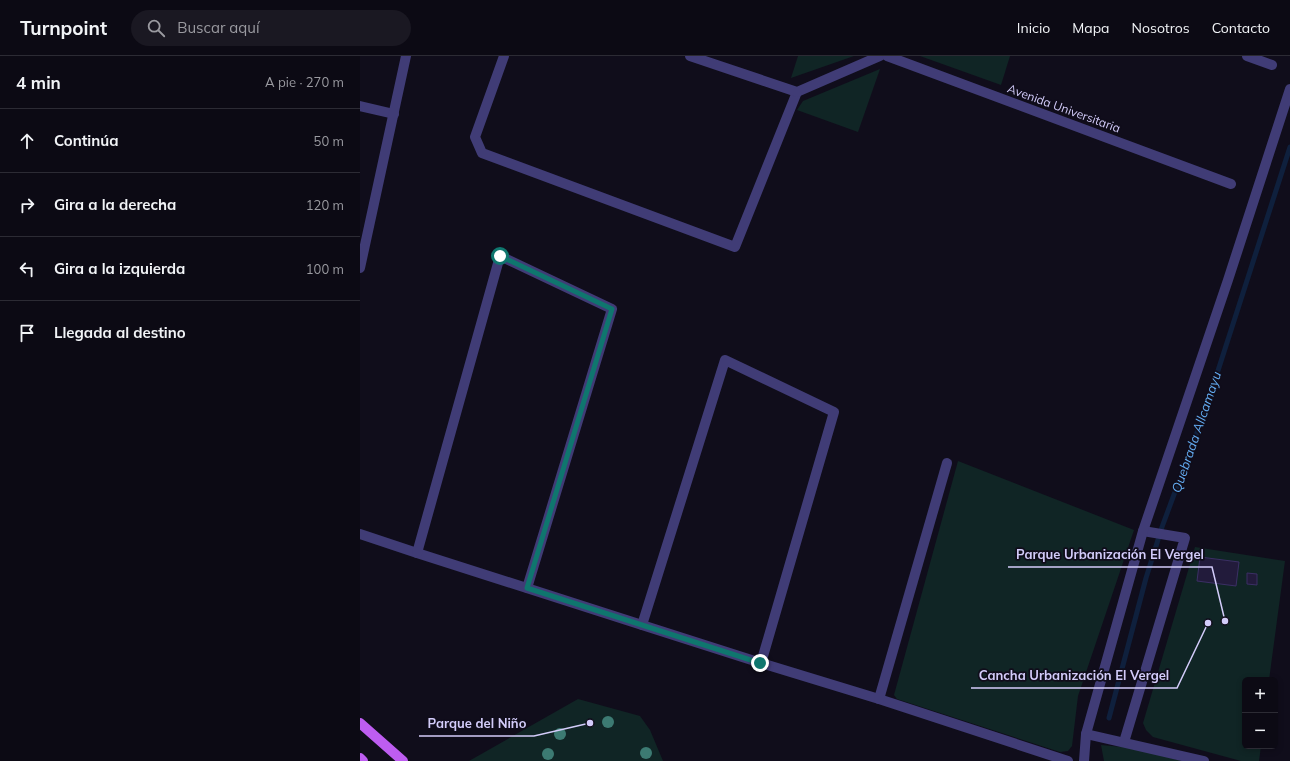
<!DOCTYPE html>
<html lang="es">
<head>
<meta charset="utf-8">
<style>
	body { margin:0; font-family:Mulish,sans-serif; background:#1a1822; color:#f1f3f6 }
	.controls { position:absolute; right:12px; bottom:12px; display:grid; overflow:hidden; border-radius:6px; box-shadow:0 2px 6px #0003 }
	.controls button { width:36px; height:36px; display:grid; place-items:center; padding:0; border:0; border-bottom:1px solid #2c2b34; background:#0c0a14; color:#f1f3f6; font:20px sans-serif }
	.stop { position:absolute; width:12px; height:12px; margin:-9px; border:3px solid #0f766e; border-radius:50%; background:#fff }
	.stop.end { background:#0f766e; border-color:#fff; box-shadow:0 1px 4px #0008 }
	.list { margin:0; padding:0; list-style:none }
	h2 { display:flex; justify-content:space-between; align-items:center; height:52px; margin:0; padding:0 16px; font-size:17px }
	h2 small { font-size:13px; font-weight:400; color:#9a9aa0 }
	.list li { display:grid; grid-template-columns:26px 1fr auto; gap:12px; align-items:center; box-sizing:border-box; height:64px; padding:0 16px; border-top:1px solid #2c2b34 }
	.list b { display:block; font-size:15px; white-space:nowrap }
	.list em { font-size:13px; font-style:normal; color:#9a9aa0 }
	.icon { flex:none; width:22px; height:22px; fill:none; stroke:currentColor; stroke-width:2; stroke-linecap:round; stroke-linejoin:round }
	.map { position:relative; flex:none; width:930px; height:705px; overflow:hidden }
	header { display:flex; align-items:center; gap:24px; box-sizing:border-box; height:56px; padding:0 20px; background:#0c0a14; border-bottom:1px solid #2c2b34 }
	header strong { font-size:19px }
	nav { display:flex; gap:22px; margin-inline-start:auto; font-size:14px }
	.search { width:280px; height:36px; background:#1a1822; display:flex; align-items:center; gap:10px; box-sizing:border-box; padding:0 14px; border-radius:22px; color:#9a9aa0; font-size:15px }
	main { display:flex }
	aside { flex:1; background:#0c0a14 }
	.map>svg:first-child { display:block }
</style>
</head>
<body>
<header>
<strong>Turnpoint</strong>
<div class="search"><svg class="icon" aria-label="search" viewBox="0 0 24 24"><circle cx="10" cy="10" r="6"/><path d="M15 15l6 6"/></svg>Buscar aquí</div>
<nav><a>Inicio</a><a>Mapa</a><a>Nosotros</a><a>Contacto</a></nav>
</header>
<main>
<aside>
<h2>4 min<small>A pie · 270 m</small></h2>
<ul class="list">
<li><svg class="icon" aria-label="ahead" viewBox="0 0 24 24"><path d="M12 20V5M6 11l6-6 6 6"/></svg><div><b>Continúa</b></div><em>50 m</em></li>
<li><svg class="icon" aria-label="right" viewBox="0 0 24 24"><path d="M7 20v-9h11M14 6l5 5-5 5"/></svg><div><b>Gira a la derecha</b></div><em>120 m</em></li>
<li><svg class="icon" aria-label="left" viewBox="0 0 24 24"><path d="M17 20v-9H6M10 6l-5 5 5 5"/></svg><div><b>Gira a la izquierda</b></div><em>100 m</em></li>
<li><svg class="icon" aria-label="arrive" viewBox="0 0 24 24"><path d="M6 21V4h12l-3 4 3 4H6"/></svg><div><b>Llegada al destino</b></div></li>
</ul>
</aside>
<div class="map">
<svg width="930" height="705" viewBox="0 0 930 705">
	<rect width="100%" height="100%" fill="#100d1b"/>
	<g fill="#102525">
		<polygon points="438,0 494,0 431,22"/>
		<polygon points="560,0 650,0 641,29"/>
		<polygon points="520,13 498,76 437,54 443,45"/>
		<polygon points="598,405 774,474 718,640 712,690 708,695 700,696 537,643 534,639"/>
		<polygon points="835,491 925,505 909,624 885,624 885,690 901,690 899,705 881,705 793,681 786,674 783,667"/>
		<polygon points="218,643 280,660 290,674 303,705 109,705"/>
		<polygon points="741,689 773,692 822,705 744,705"/>
	</g>
	<g fill="none" stroke-linecap="round" stroke-linejoin="round">
		<polyline stroke="#0f203d" stroke-width="5" points="749,662 786,522 802,471 845,355 930,91"/>
	</g>
	<g fill="#221b3b" stroke="#3b2f65">
		<polygon points="840,501 879,506 876,530 837,525"/>
		<polygon points="887,517 897,518 897,529 887,528"/>
	</g>
	<g fill="none" stroke-linecap="round" stroke-linejoin="round">
		<g stroke="#403c76" stroke-width="10">
			<polyline points="144,0 115,81 122,97 375,191 437,36"/>
			<polyline points="330,0 437,36 520,0"/>
			<polyline points="527,0 871,128"/>
			<polyline points="887,0 912,9"/>
			<polyline points="0,50 34,58"/>
			<polyline points="0,212 46,0"/>
			<polyline points="0,478 57,497 282,569 401,607 519,643 708,705"/>
			<polyline points="57,497 140,200 252,253 167,532"/>
			<polyline points="282,569 365,304 474,356 401,607"/>
			<polyline points="519,643 587,407"/>
			<polyline points="726,678 844,705"/>
			<polyline points="764,686 825,482 783,475"/>
			<polyline points="724,705 726,678 783,475 868,224 930,33"/>
		</g>
		<g stroke="#be5df1" stroke-width="10">
			<polyline points="0,667 43,705"/>
			<polyline points="0,702 3,705"/>
		</g>
	</g>
	<g fill="#3c7a72">
		<circle cx="248" cy="666" r="6"/>
		<circle cx="200" cy="678" r="6"/>
		<circle cx="286" cy="697" r="6"/>
		<circle cx="188" cy="698" r="6"/>
	</g>
	<g fill="none" stroke-linecap="round" stroke-linejoin="round">
		<polyline stroke="#0f766e" stroke-width="5" points="140,200 252,253 167,532 400,607"/>
	</g>
	<g text-anchor="middle" dominant-baseline="central" stroke-width="3.5" stroke-linejoin="round" paint-order="stroke">
		<g font-size="12" fill="#d3ccfa" stroke="#100d1b">
			<text transform="translate(704 52) rotate(20)">Avenida Universitaria</text>
		</g>
		<g font-size="13" font-style="italic" fill="#63abf1" stroke="#100d1b">
			<text transform="translate(836 376) rotate(-71)">Quebrada Allcamayu</text>
		</g>
	</g>
	<path fill="none" stroke="#d3ccfa" stroke-width="1.5" d="M865 565L852 511H648M848 567L817 632H611M230 667L174 680H59"/>
	<g fill="#d3ccfa" stroke="#100d1b" stroke-width="1.5">
		<circle cx="865" cy="565" r="4"/>
		<circle cx="848" cy="567" r="4"/>
		<circle cx="230" cy="667" r="4"/>
	</g>
	<g font-size="13" text-anchor="middle" font-weight="bold" fill="#d3ccfa" stroke="#100d1b" stroke-width="3.5" stroke-linejoin="round" paint-order="stroke">
		<text x="750" y="503">Parque Urbanización El Vergel</text>
		<text x="714" y="624">Cancha Urbanización El Vergel</text>
		<text x="117" y="672">Parque del Niño</text>
	</g>
</svg>
<div class="controls">
<button>+</button>
<button>−</button>
</div>
<div class="stop" style="left:140px;top:200px"></div>
<div class="stop end" style="left:400px;top:607px"></div>
</div>
</main>
</body>
</html>
